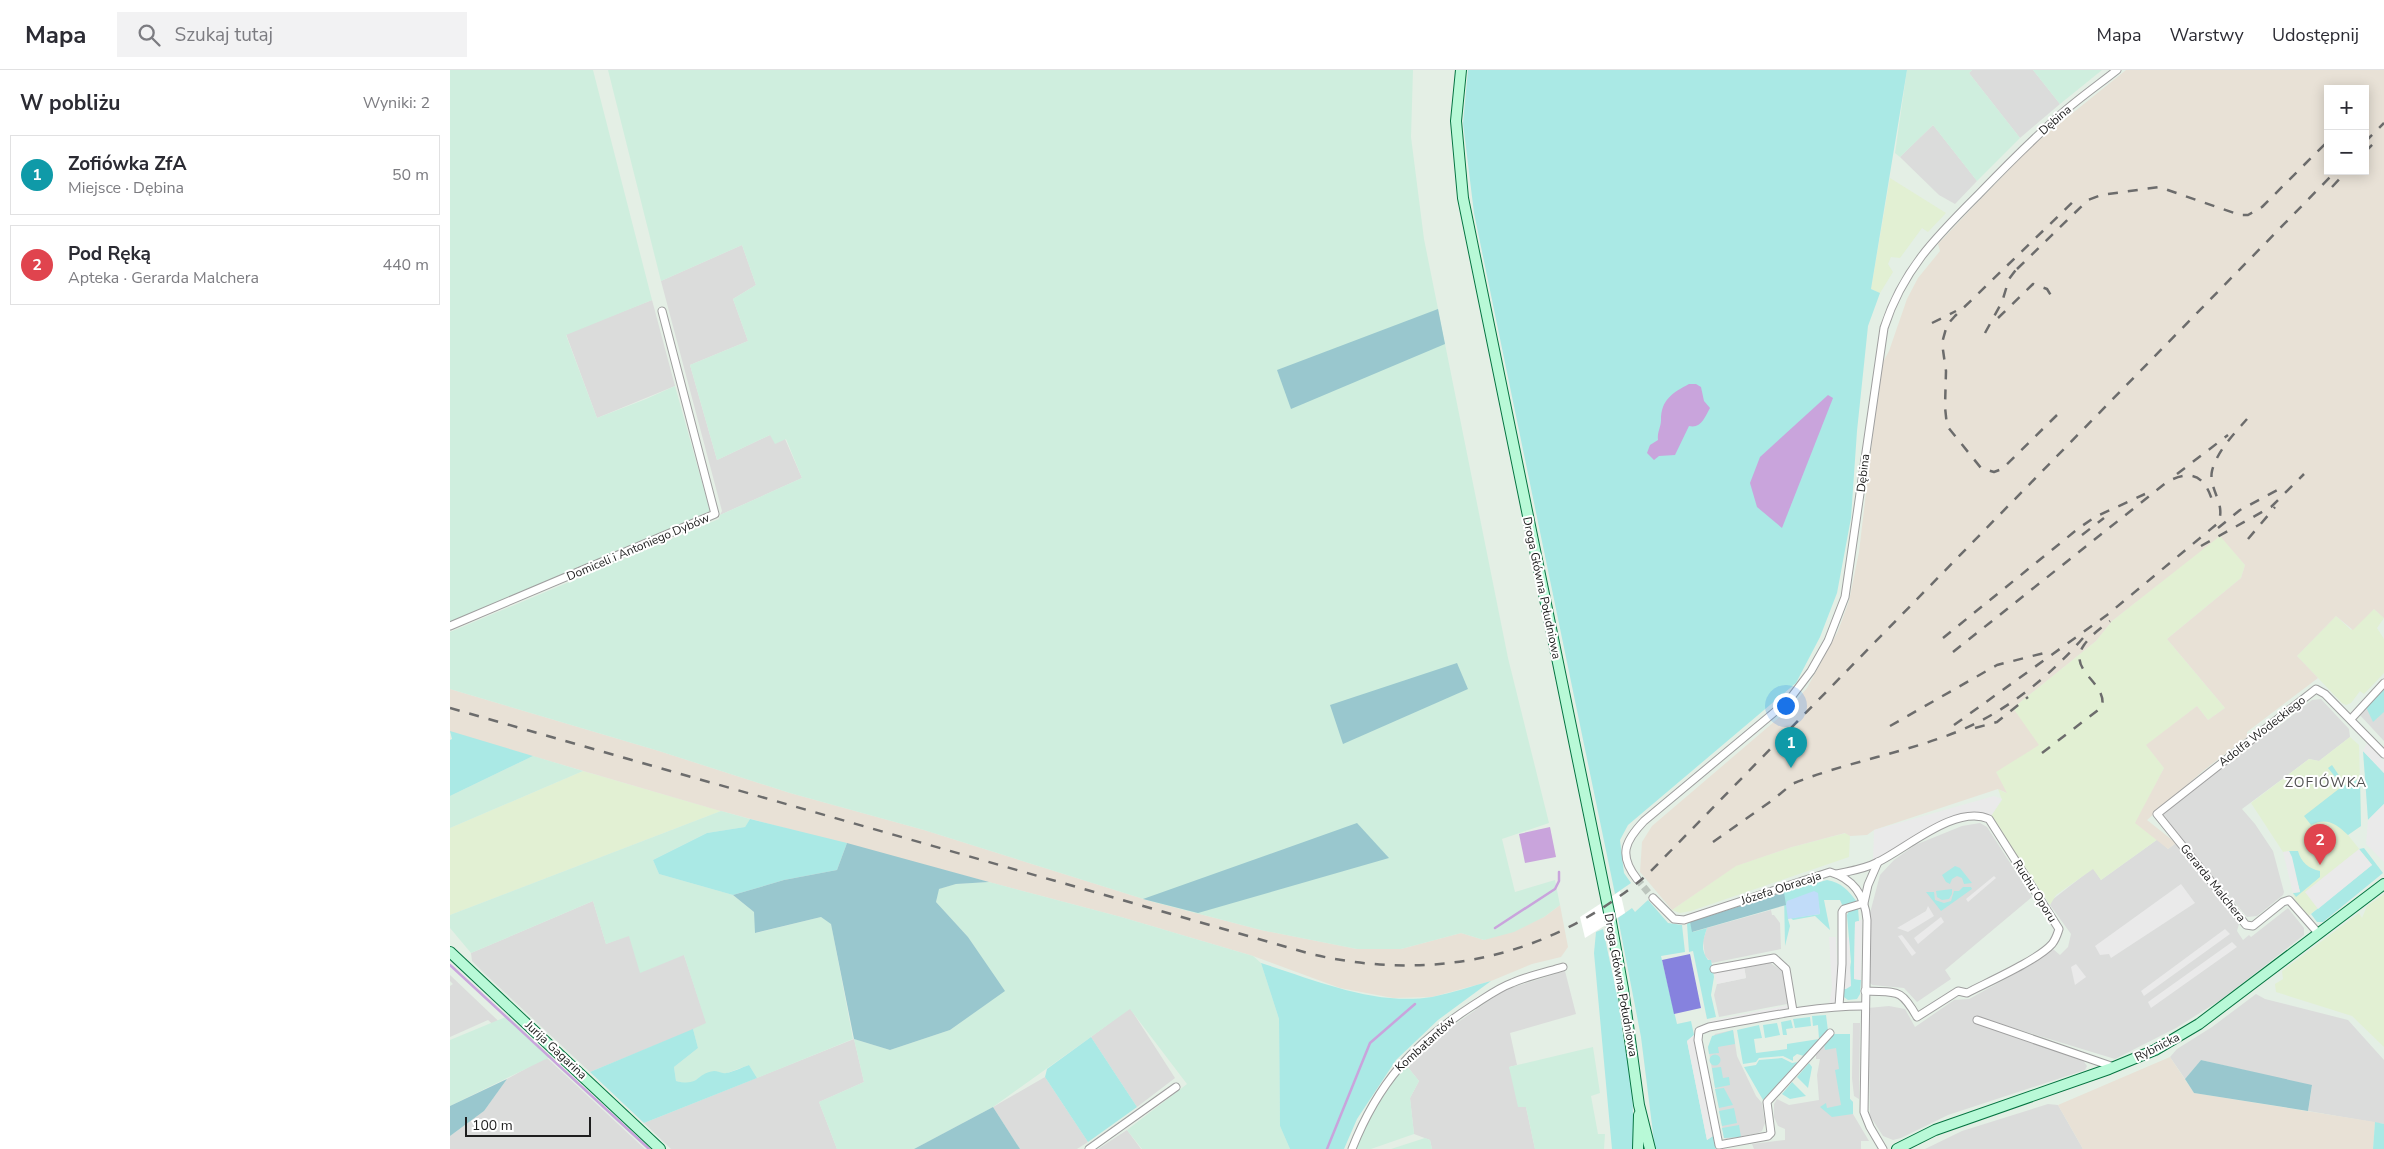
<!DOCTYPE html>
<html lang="pl">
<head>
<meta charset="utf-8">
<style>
	body { margin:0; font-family:"Nunito Sans",sans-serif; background:#f2f2f3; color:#2b2b33 }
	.controls { position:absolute; right:15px; top:15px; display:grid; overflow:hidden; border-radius:0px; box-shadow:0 2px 12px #0003 }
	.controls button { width:45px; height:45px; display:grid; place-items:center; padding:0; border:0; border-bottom:1px solid #e1e1e2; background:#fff; color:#2b2b33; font:25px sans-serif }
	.scale { position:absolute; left:15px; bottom:12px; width:126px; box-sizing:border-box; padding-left:5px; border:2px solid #1e1e1e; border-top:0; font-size:14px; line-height:18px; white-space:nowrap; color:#1e1e1e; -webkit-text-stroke:4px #fff; paint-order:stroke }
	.you { position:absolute; left:1335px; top:635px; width:18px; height:18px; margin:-12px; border:4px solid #fff; border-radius:50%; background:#1a73e8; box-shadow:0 0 0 8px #1a73e833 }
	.badge { display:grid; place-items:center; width:32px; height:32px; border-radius:50%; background:#7c3aed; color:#fff; font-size:16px; font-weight:700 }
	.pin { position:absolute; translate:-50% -41px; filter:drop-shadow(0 1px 2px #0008) }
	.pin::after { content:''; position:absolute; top:26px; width:18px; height:15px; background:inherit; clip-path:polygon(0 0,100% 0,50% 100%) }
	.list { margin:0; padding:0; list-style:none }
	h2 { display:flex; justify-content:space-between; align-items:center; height:65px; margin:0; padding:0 20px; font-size:21px }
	h2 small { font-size:16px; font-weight:400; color:#7c7c81 }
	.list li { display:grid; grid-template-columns:32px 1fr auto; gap:15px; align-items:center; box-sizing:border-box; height:80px; margin:0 10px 10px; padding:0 10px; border:1px solid #e1e1e2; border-radius:0px }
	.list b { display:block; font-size:19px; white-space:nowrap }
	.list p { margin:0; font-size:16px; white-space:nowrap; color:#7c7c81 }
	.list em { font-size:16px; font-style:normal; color:#7c7c81 }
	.icon { flex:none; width:28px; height:28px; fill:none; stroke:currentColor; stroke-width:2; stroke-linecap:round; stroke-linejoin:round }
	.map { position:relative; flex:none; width:1934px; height:1079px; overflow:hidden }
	header { display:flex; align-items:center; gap:30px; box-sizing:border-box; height:70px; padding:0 25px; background:#fff; border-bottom:1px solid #e1e1e2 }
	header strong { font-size:24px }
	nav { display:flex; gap:28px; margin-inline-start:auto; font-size:18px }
	.search { width:350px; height:45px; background:#f2f2f3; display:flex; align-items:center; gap:12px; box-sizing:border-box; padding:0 18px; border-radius:0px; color:#7c7c81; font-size:19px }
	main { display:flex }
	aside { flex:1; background:#fff }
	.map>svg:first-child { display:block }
</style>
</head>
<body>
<header>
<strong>Mapa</strong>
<div class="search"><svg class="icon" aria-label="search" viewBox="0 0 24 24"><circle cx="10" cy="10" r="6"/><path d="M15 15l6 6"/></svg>Szukaj tutaj</div>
<nav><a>Mapa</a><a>Warstwy</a><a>Udostępnij</a></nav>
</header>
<main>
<aside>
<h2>W pobliżu<small>Wyniki: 2</small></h2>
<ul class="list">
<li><span class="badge" style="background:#0f9aa8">1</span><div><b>Zofiówka ZfA</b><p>Miejsce · Dębina</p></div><em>50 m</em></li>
<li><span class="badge" style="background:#e0444e">2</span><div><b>Pod Ręką</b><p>Apteka · Gerarda Malchera</p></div><em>440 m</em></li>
</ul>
</aside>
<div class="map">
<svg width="1934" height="1079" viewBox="0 0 1934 1079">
	<rect width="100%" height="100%" fill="#e4efe5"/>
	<g fill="#dbdcdb">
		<polygon points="1522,0 1583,0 1610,34 1570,68 1519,3"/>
		<polygon points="1483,55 1527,111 1505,134 1489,125 1450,87"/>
		<polygon points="292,175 306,215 283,229 298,271 240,295 267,390 320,365 335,369 352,408 270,445 272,441 211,211"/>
		<polygon points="202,230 225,316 147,348 116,264"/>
		<polygon points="1931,621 1934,623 1934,671 1909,644"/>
		<polygon points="1871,629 1899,659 1900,667 1869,691 1859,689 1792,739 1805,754 1823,781 1834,822 1833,825 1807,846 1797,847 1717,753 1713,745 1715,741 1827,654 1829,656 1862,630"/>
		<polygon points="1530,753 1537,757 1582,827 1495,900 1501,909 1467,932 1454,918 1422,915 1419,911 1420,843 1430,805 1444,790 1465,775 1512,756"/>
		<polygon points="1708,769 1718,779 1726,773 1736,785 1788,850 1789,854 1787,861 1793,870 1799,865 1801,867 1838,838 1854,858 1854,865 1772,929 1726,958 1665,989 1537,950 1530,954 1632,989 1637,996 1635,1000 1498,1045 1451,1068 1443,1070 1433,1066 1420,1046 1418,938 1439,936 1455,939 1465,957 1504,930 1519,929 1579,896 1603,879 1610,885 1618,877 1621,864 1600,835 1602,830 1643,798 1651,810"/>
		<polygon points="143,831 156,874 179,865 234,885 257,954 140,1002 35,904 22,891 21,883"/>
		<polygon points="1321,840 1322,845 1324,845 1330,853 1331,879 1262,893 1255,886 1253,871 1257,858"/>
		<polygon points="1319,892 1332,901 1338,935 1337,934 1269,947 1264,925 1267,914 1296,908 1294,896"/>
		<polygon points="1115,901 1126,944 1060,963 1067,995 1059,997 1076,1037 1085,1079 982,1079 980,1070 964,1064 960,1028 969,1011 956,995 997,960 1054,920"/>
		<polygon points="0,905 82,983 97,988 195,1079 0,1079 0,1066 34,1041 57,1009 86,993 38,950 0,967 0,916 3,914 0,911"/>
		<polygon points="1806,924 1815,929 1898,950 1934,990 1934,1054 1858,1041 1862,1016 1751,990 1735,1009 1720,987 1727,979 1762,957"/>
		<polygon points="680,938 725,1008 687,1037 641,967"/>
		<polygon points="1403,953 1410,953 1409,1029 1404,1026 1402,1008"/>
		<polygon points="1283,960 1287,986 1306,1026 1312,1033 1315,1053 1312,1061 1308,1063 1277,1069 1274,1068 1272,1056 1258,977 1265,964"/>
		<polygon points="1400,964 1400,1029 1403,1032 1403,1044 1419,1071 1411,1071 1411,1079 1304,1079 1302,1074 1335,1070 1335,1059 1328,1056 1324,1047 1324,1034 1327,1029 1339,1035 1369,1030 1367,1005 1370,989 1366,989 1366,984 1374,974"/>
		<polygon points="404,969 414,1012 369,1032 387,1079 221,1079 194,1053"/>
		<polygon points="595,1007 638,1072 627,1079 570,1079 543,1037"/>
		<polygon points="1598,1034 1608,1035 1633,1079 1475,1079 1512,1061"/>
		<polygon points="677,1060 691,1079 648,1079"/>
	</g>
	<g fill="#e2f0d3">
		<polygon points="1440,108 1496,143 1478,162 1472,158 1450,188 1441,187 1438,194 1443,202 1430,223 1421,219"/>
		<polygon points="1770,465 1795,495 1791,508 1717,569 1775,638 1758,650 1747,636 1697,675 1714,698 1687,751 1708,769 1651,810 1643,799 1606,825 1600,835 1541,746 1552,730 1548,719 1556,723 1546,702 1563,638 1646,571 1662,551"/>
		<polygon points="1924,539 1934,548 1927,558 1934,569 1934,603 1914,624 1910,621 1901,633 1896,635 1892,633 1847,586 1886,546 1901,560"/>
		<polygon points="1900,667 1909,675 1911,756 1898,765 1922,795 1858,846 1845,830 1843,823 1849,822 1840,781 1833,782 1801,733 1859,689 1869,691"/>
		<polygon points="133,701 271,741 0,845 0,758"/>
		<polygon points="1396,763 1400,766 1399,787 1241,841 1230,843 1222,840 1285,796 1342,777"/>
		<polygon points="1934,824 1934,977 1902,946 1826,922 1825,914 1833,909 1832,901 1909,843 1912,848 1917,836"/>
	</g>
	<g fill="#e8e1d6" fill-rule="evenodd">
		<path d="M1676 0H1934V548L1924 539 1903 560 1886 546 1847 586 1868 608 1797 662V667L1753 701 1697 750 1726 773 1718 779 1685 753 1714 698 1696 675 1747 636 1758 650 1775 638 1717 569 1791 508 1795 495 1770 466 1662 551 1646 571 1563 638 1589 675 1546 702 1557 723 1548 719 1424 760 1417 765 1400 766 1395 763 1342 777 1286 796 1222 840 1190 802 1192 772 1202 756 1338 640 1357 618 1388 561 1399 531 1409 482 1431 296 1439 281 1457 229 1468 208 1490 181 1488 174 1520 140 1583 75ZM1878 19H1915V101H1878Z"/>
		<polygon points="0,619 209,681 340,723 474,760 700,831 811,860 907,879 951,879 1011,863 1034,870 1094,847 1110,835 1118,877 1111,887 1082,894 1041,911 982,927 943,928 890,918 803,886 671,847 267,740 0,662"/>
		<polygon points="1720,987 1744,1023 1925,1052 1923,1079 1633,1079 1608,1035"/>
	</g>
	<g fill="#cfeede">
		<polygon points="0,0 143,0 202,230 116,265 147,348 196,329 225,316 260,441 0,555"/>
		<polygon points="158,0 963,0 961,67 974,169 1058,588 1099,753 1052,769 1065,822 1105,810 1110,835 1094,847 1064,862 1034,870 1011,863 951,879 907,879 811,860 700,831 474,760 340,723 209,681 0,619 0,562 269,449 270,445 352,408 336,369 325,374 320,365 267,390 240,295 298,271 283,229 306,215 292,175 211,211"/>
		<polygon points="1457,0 1522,0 1519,3 1570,68 1527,111 1483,55 1450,87 1445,83"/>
		<polygon points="1583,0 1652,0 1610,34"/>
		<polygon points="83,686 133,701 0,758 0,726"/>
		<polygon points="271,741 300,749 295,757 257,763 203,790 209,804 283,825 304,842 306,863 371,847 381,853 403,969 307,1008 299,995 274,1004 253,1005 243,1012 237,1014 226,1011 224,997 248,978 243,959 256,953 234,885 190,903 179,866 156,874 143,831 21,883 0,858 0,845"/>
		<polygon points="539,812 671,847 803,886 811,893 829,949 830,1056 840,1079 692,1079 677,1060 737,1014 680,939 543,1037 464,1079 387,1079 369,1032 414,1012 404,969 440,980 500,960 554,921 518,867 486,832 488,819 506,814"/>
		<polygon points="58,946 100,987 0,1036 0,970"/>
		<polygon points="1143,977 1150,1023 1141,1026 1148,1064 1155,1064 1154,1079 1085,1079 1076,1037 1068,1037 1059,997"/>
		<polygon points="956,995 969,1011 960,1028 964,1064 921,1079 905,1079 917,1049 931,1025"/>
		<polygon points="975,1068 980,1070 982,1079 941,1079"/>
	</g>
	<g fill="#aae9e5">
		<polygon points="1018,0 1457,0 1421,219 1430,223 1418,256 1407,361 1401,448 1387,523 1370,567 1346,613 1178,755 1170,770 1174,803 1181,813 1165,824 1024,143 1013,53"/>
		<polygon points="1934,618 1934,642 1923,652 1916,637"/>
		<polygon points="0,661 83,686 0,726 0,670 2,669"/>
		<polygon points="1913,681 1934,703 1934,734 1918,750"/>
		<path d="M1882 695 1896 716 1910 708 1911 756 1898 765C1886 754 1877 747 1861 755L1854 746 1890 718 1887 715 1890 713 1878 698Z"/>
		<polygon points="300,749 397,773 387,800 334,810 283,825 209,804 203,790 257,763 295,757"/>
		<polygon points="1914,778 1933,803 1873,852 1867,852 1861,844 1922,795 1909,779"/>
		<path d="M1839 781H1848C1851 792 1859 799 1870 801V807L1846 827 1843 823 1850 822Z"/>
		<polygon points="1505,796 1510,798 1522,813 1514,814 1512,808 1507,806 1502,809 1500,814 1496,812 1492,805"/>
		<path d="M1377 810C1392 813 1398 820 1407 832L1393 837 1390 830H1374L1380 860 1365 846 1343 850 1341 848 1370 844 1367 823 1338 849 1340 856 1335 876 1334 822Z"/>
		<polygon points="1513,817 1521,817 1522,819 1491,841 1476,822 1484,822 1485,830 1494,833 1501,831 1504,821 1509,821"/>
		<polygon points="1502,819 1502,824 1499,829 1492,830 1487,827 1486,821"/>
		<polygon points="1198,830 1218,853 1232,855 1235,882 1211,886 1227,954 1241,951 1244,965 1237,971 1257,1070 1263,1066 1266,1079 1205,1079 1191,967 1168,848 1182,838 1185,842"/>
		<polygon points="1408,838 1409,851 1405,852 1404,909 1411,910 1410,924 1407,929 1398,930 1394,927 1394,919 1396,919 1401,892 1397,845 1399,841"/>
		<path d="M1240 852 1243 862 1257 858C1253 870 1250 880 1258 890H1261L1264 907 1261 925 1266 947 1257 949 1243 881 1239 882 1237 854Z"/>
		<polygon points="1153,859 1168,930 1174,973 1182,1010 1184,1079 1162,1079 1144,883 1146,862"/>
		<path d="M811 893C865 910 925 936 982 927 1002 923 1022 916 1041 911L988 950 946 990 907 1049 894 1079H840L830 1056 829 949Z"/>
		<polygon points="1376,945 1378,961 1354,986 1347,984 1343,987 1343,991 1333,986 1309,988 1306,992 1293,994 1287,960 1309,955 1312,968 1304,969 1306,983 1337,979 1337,974 1369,969 1368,955 1363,956 1362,946"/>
		<polygon points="1360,947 1361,956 1345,958 1343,949"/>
		<polygon points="1341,950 1343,958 1336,959 1337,965 1333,965 1331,952"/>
		<polygon points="1327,953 1330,965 1315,968 1313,955"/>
		<path d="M243 959 248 978 224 997 226 1011C250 1017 246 1003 264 1001 268 1001 272 1004 276 1003 284 1002 292 997 299 995L307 1008 194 1053 140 1002Z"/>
		<polygon points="1283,960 1285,974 1268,977 1269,983 1259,984 1258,977 1262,966"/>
		<polygon points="1383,964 1400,964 1400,1029 1403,1032 1403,1044 1382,1047 1370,1037 1376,1033 1377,1038 1391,1035 1385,1000 1389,999 1386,978 1375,980 1374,974"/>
		<polygon points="641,967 687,1037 638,1072 595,1007 597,999"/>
		<circle cx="1265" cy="990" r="5.5"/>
		<polygon points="1332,988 1342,993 1348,992 1313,1030 1294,997 1306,995 1309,990"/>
		<polygon points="1359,993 1362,997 1358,1018 1347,1007"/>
		<polygon points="1271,997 1273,1008 1279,1007 1280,1015 1265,1018 1262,998"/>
		<polygon points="1342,1012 1356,1026 1340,1029 1332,1024"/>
		<polygon points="1274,1018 1283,1035 1269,1038 1265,1019"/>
		<polygon points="1284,1038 1287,1053 1272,1056 1269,1041"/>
		<polygon points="1925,1052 1934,1054 1934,1079 1923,1079"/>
		<polygon points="1289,1055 1291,1067 1274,1068 1272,1058"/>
	</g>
	<g fill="#99c7ce">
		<polygon points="988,239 995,274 841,339 827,300"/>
		<polygon points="1007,593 1018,619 893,674 880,635"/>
		<polygon points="907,753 939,788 748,843 693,829"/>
		<polygon points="397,773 539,812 506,814 489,819 486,832 518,867 555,921 500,960 440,980 404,969 381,854 371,847 305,863 304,842 283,825 334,810 387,800"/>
		<polygon points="1334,822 1336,835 1242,862 1240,852"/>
		<polygon points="1751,990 1862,1015 1858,1041 1744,1023 1735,1009"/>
		<polygon points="57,1009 34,1041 0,1066 0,1036"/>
		<polygon points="543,1037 570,1079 464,1079"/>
	</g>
	<polygon fill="#c1dcf9" points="1364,821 1368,823 1370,844 1338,849 1336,835 1337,831"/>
	<polygon fill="#8682de" points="1240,884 1251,938 1224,944 1212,890"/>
	<g fill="#eaeaea">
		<polygon points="1917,673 1934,691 1934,703 1913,681"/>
		<polygon points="1544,726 1552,729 1541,746 1532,743 1516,744 1475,759 1423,792 1424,760"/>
		<polygon points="1934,734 1934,792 1916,774 1918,750"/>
		<polygon points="1909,779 1922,795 1868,839 1855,822"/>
		<polygon points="1839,781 1842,787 1850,822 1843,823 1833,782"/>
		<polygon points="1544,806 1546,808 1518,832 1516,829"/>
		<polygon points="1731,814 1745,833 1661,888 1659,884 1650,885 1645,876"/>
		<polygon points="1478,836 1484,846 1458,862 1447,858 1476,841"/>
		<polygon points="1491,847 1494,852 1468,874 1464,868"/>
		<polygon points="1412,850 1411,910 1404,909 1405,852"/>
		<polygon points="1775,859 1780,864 1694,926 1691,921"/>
		<polygon points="1452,865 1466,883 1462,886 1448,866"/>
		<polygon points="1379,867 1386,867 1388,908 1387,928 1384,934 1379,935 1382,918"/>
		<polygon points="1395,867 1399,868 1401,916 1396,919 1394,919"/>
		<polygon points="1782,872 1787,877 1701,938 1698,932"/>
		<polygon points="1626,894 1636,907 1625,915 1621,897"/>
		<polygon points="1294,896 1296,908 1267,914 1264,902"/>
		<polygon points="1338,935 1337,940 1261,956 1260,951"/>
		<polygon points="1244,965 1263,1066 1257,1070 1237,971"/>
	</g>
	<g fill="#c9a4dc">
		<path d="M1239 314H1246L1251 317 1254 331 1260 338C1255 347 1251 359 1239 356L1225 385 1209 386 1204 390 1197 383 1200 375 1208 370C1207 362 1211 357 1211 350 1211 330 1222 323 1239 314Z"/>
		<polygon points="1378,325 1383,328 1332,458 1307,437 1300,413 1310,387"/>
		<polygon points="1100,757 1106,787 1075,793 1069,764"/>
	</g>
	<polygon fill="#fff" points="1170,821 1175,843 1135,868 1130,847"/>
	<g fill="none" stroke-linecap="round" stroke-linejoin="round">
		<g stroke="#c9a4dc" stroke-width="2.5">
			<polyline points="1045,858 1105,819 1109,811 1109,802"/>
			<polyline points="0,895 199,1079"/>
			<polyline points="877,1079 920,973 965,934"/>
		</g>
		<polyline stroke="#bcc5bd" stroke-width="7" stroke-dasharray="7 3.5" stroke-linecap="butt" points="1187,809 1203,828"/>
		<defs>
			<g id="street">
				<polyline points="0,556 265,444 212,241"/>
				<polyline points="1901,649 1934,613"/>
				<path d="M1387 804C1400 801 1415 799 1428 792 1457 778 1506 734 1539 749L1609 859C1607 865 1606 869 1602 874 1588 890 1538 912 1517 923L1508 921 1467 947C1450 917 1447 923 1415 921"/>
				<path d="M1187 809C1168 785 1175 771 1194 751L1339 630 1361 601 1378 571 1395 527 1434 258C1453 199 1487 166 1529 124 1555 97 1582 70 1610 45 1628 29 1648 15 1667 0"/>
				<path d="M1203 828 1224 849 1234 850 1380 802C1404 809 1415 827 1417 850L1414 1042 1420 1057 1433 1079"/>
				<polyline points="1869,864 1839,830 1833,832 1803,856 1796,855 1707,744 1866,619 1875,624 1934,684"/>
				<polyline points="1264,899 1324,888 1336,899 1343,941"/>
				<polyline points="1389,936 1392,894 1392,842 1394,839 1414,833 1418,815 1428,792"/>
				<polyline points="1527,950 1664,997"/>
				<path d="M1380 963 1317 1032 1321 1063 1318 1066 1269 1075 1248 970 1249 961 1259 957C1310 948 1361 936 1414 936"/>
				<polyline points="639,1079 726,1017"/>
				<path d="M902 1079C928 1013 963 974 1022 936 1035 928 1048 918 1062 913 1078 906 1096 902 1113 897"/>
			</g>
			<g id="secondary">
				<polyline points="1011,0 1006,51 1013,128 1161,852 1173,919 1189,1035 1200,1079"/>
				<polyline points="0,882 210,1079"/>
				<polyline points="1188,1079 1189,1045"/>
				<polyline points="1447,1079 1485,1060 1659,999 1705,980 1749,954 1934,814"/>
			</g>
		</defs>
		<use href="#street" stroke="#9f9f9f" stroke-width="9"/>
		<use href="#secondary" stroke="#057441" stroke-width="12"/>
		<use href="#street" stroke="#fff" stroke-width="7"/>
		<use href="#secondary" stroke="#b8f9d7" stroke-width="10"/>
		<g stroke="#6c6c6c" stroke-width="2.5" stroke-dasharray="10 10" stroke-linecap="butt">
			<polyline points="1915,72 1934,53"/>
			<polyline points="1915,82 1929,68"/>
			<polyline points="1882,117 1897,101"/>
			<polyline points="1567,199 1638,130 1651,125 1709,117 1790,145 1798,145 1812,137 1878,71"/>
			<polyline points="1548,248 1583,214 1597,219 1605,232"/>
			<polyline points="1482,253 1506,241"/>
			<polyline points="1535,263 1552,232 1559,209 1571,193"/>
			<polyline points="1607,345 1552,399 1544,402 1531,398 1497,356 1495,337 1496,301 1492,273 1497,255 1505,246 1628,127"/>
			<polyline points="1727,404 1778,365"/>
			<polyline points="1768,458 1790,440 1835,416"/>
			<polyline points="1632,465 1654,448"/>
			<polyline points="1798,469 1825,437"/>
			<polyline points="1751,476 1821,437 1854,404"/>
			<polyline points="1493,568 1629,458 1645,447 1695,424"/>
			<path d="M1503 582 1717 412C1739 400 1754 404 1762 430"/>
			<path d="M0 638 861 884C985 913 1101 887 1198 804L1886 101"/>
			<path d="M1504 655 1657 545 1767 454C1778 436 1758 419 1762 401 1767 381 1784 364 1797 349"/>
			<polyline points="1440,656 1547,595 1598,582"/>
			<polyline points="1525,658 1547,652 1578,627"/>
			<path d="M1592 683 1652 637C1658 612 1616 601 1634 575 1641 565 1651 558 1660 551"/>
			<path d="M1263 772 1324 729 1342 714C1396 692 1455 683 1509 661 1557 641 1599 607 1633 568"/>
		</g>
	</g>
	<g text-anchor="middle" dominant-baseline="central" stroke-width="4" stroke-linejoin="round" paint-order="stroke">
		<g font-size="12" fill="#1e1e1e" stroke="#fff">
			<text transform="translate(1605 50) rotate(-41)">Dębina</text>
			<text transform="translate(1413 403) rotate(-83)">Dębina</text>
			<text transform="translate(188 477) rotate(-23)">Domiceli i Antoniego Dybów</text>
			<text transform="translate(1092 518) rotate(78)">Droga Główna Południowa</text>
			<text transform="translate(1812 661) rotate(-38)">Adolfa Wodeckiego</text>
			<text transform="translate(1763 813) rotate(51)">Gerarda Malchera</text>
			<text transform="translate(1331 818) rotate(-18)">Józefa Obracaja</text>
			<text transform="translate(1585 821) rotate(58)">Ruchu Oporu</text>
			<text transform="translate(1171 915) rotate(80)">Droga Główna Południowa</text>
			<text transform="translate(975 974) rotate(-42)">Kombatantów</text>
			<text transform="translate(1707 977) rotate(-27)">Rybnicka</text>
			<text transform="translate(106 980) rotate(43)">Jurija Gagarina</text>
		</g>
		<g font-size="14" letter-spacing="1" fill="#515151" stroke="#fff">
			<text x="1876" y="712">ZOFIÓWKA</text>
		</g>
	</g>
</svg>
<div class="controls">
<button>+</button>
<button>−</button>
</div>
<div class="scale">100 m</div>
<div class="you"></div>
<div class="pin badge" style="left:1341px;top:698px;background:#0f9aa8">1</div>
<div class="pin badge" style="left:1870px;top:795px;background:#e0444e">2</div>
</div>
</main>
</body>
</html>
